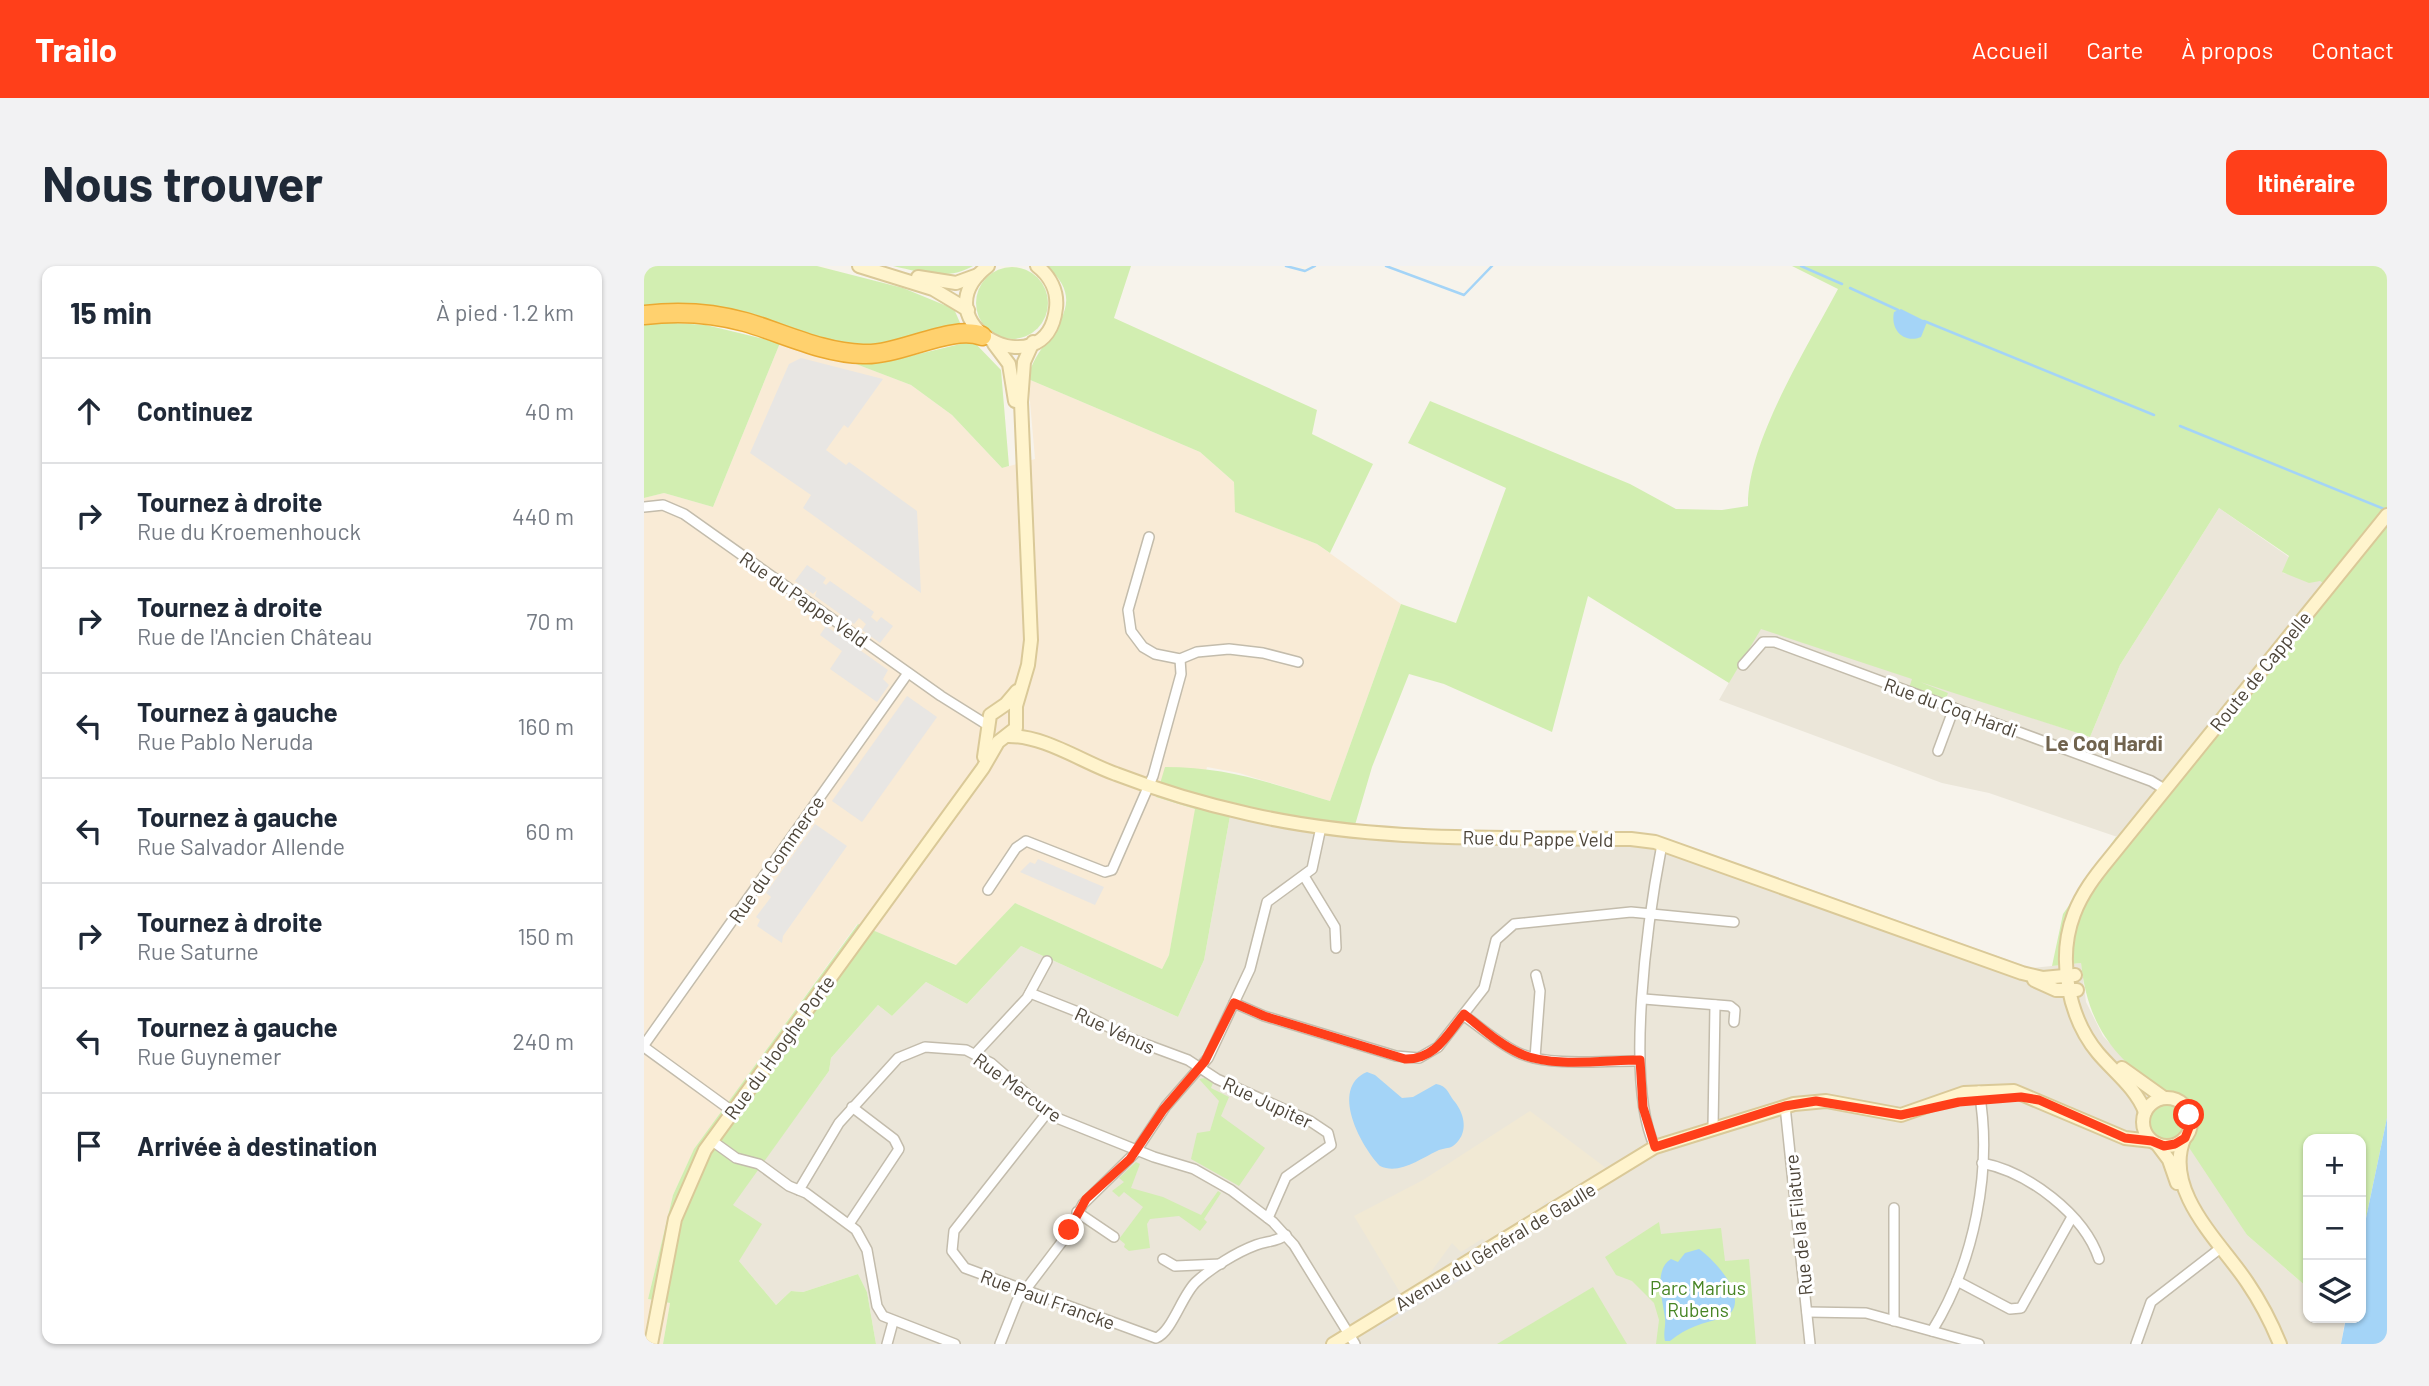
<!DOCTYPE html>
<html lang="fr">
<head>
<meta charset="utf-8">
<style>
	body { margin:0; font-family:Barlow,sans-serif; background:#f2f2f3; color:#1f2937 }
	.controls { position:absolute; right:21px; bottom:21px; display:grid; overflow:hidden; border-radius:14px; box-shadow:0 2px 5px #0004 }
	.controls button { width:63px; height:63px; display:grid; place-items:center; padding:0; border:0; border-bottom:2px solid #e0e1e3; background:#fff; color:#1f2937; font:35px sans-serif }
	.stop { position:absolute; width:21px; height:21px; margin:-16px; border:5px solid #ff3f1a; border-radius:50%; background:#fff }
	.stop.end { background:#ff3f1a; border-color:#fff; box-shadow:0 2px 7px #0008 }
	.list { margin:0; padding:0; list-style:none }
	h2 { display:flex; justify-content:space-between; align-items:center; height:91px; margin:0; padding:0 28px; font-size:30px }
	h2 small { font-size:23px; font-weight:400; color:#747a83 }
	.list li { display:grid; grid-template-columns:46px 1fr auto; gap:21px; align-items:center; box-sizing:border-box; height:105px; padding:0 28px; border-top:2px solid #e0e1e3 }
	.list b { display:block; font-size:26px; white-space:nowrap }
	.list p { margin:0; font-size:23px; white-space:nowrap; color:#747a83 }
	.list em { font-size:23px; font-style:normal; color:#747a83 }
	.icon { flex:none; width:38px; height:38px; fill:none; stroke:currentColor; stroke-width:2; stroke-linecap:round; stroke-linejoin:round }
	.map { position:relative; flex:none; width:1743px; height:1078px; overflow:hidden; border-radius:14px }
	header { display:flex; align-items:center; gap:42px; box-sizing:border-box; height:98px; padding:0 35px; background:#ff3f1a; color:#fff }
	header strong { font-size:33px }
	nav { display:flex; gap:38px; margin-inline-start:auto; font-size:24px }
	.intro { display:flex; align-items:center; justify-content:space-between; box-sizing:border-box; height:168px; padding:0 42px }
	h1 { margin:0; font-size:49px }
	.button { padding:18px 32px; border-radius:14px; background:#ff3f1a; color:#fff; font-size:24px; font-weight:700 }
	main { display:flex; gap:42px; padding:0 42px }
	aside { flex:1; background:#fff; border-radius:14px; box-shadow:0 2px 5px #0004 }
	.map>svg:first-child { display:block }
</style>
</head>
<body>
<header>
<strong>Trailo</strong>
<nav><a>Accueil</a><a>Carte</a><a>À propos</a><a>Contact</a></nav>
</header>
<div class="intro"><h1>Nous trouver</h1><a class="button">Itinéraire</a></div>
<main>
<aside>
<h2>15 min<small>À pied · 1.2 km</small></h2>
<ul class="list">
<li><svg class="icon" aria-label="ahead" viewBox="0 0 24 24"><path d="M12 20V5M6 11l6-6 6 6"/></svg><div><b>Continuez</b></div><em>40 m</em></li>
<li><svg class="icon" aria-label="right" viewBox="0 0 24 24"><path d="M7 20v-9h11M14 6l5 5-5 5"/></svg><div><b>Tournez à droite</b><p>Rue du Kroemenhouck</p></div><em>440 m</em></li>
<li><svg class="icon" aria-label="right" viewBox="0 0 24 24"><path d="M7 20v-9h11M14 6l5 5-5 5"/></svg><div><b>Tournez à droite</b><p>Rue de l'Ancien Château</p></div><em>70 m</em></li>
<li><svg class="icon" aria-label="left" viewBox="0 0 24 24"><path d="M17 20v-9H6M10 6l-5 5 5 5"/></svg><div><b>Tournez à gauche</b><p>Rue Pablo Neruda</p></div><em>160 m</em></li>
<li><svg class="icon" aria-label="left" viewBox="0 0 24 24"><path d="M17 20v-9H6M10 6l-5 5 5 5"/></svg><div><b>Tournez à gauche</b><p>Rue Salvador Allende</p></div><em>60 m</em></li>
<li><svg class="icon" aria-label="right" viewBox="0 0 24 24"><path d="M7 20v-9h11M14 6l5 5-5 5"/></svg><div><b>Tournez à droite</b><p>Rue Saturne</p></div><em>150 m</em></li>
<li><svg class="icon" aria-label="left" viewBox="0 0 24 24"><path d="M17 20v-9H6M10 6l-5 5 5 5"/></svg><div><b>Tournez à gauche</b><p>Rue Guynemer</p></div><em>240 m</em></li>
<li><svg class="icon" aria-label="arrive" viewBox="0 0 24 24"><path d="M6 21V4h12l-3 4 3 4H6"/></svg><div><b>Arrivée à destination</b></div></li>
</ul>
</aside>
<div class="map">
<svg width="1743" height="1078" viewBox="0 0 1743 1078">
	<rect width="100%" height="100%" fill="#f7f3eb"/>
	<g fill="#ebe6d9">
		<polygon points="1575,242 1645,291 1639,307 1676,315 1690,325 1488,576 1345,527 1298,517 1075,434 1116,362 1446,471 1476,399"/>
		<polygon points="588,539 697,557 778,563 996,567 1045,580 1387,702 1437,697 1442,736 1459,770 1491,804 1516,824 1531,826 1546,835 1553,855 1548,873 1603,969 1664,1022 1664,1052 1701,1054 1697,1078 232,1078 223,1026 214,1008 159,1026 147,1025 132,1039 95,995 88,939 185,805 187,792 234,739 248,750 282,716 323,738 377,680 534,751 560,694"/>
	</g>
	<polygon fill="#f9ebd6" points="136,77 204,95 267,119 308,149 358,202 391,193 384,113 556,186 590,216 592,246 673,278 757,338 686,535 595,507 563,501 552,543 525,689 518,703 371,637 313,699 213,658 50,884 29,929 4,1033 26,1037 19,1078 0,1078 0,232 20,227 69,241"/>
	<polygon fill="#f1e9d4" points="886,845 962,902 906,937 902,935 894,944 843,976 838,973 817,986 808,977 781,1014 757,1028 710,950 779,914"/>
	<g fill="#d2eeb1">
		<polygon points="8,0 173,0 259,22 310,43 317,59 233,84 0,45 0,6"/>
		<path d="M249 0H329C303 15 277 6 249 0Z"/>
		<path d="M402 0H487L470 52 673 144 668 168 729 198 686 287 673 278 591 246 590 216 556 186 384 113C390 72 454 43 402 0Z"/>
		<path d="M1148 0H1743V852L1717 976V873H1664V1022L1603 969 1544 880 1553 855C1549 822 1531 834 1512 821 1466 788 1443 754 1437 697L1408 700 1419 648 1472 571 1488 576 1690 325 1676 315 1665 317 1638 306 1645 290 1575 242 1476 399 1446 471 1276 416 1304 427 1301 435 1265 422 1268 413 1117 363 1085 417 944 330 908 466 800 418 765 408 728 501 711 559 630 548 588 539 560 694 534 751 377 680 323 738 282 716 248 750 234 739 187 792 185 805 89 939 118 958 95 995 132 1039 147 1025 159 1026 214 1008 223 1026 232 1078H19L26 1037 4 1033 29 929 50 883 214 658 312 699 371 637 518 703 525 689 551 543 512 531 521 501C584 501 626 517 686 535L757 338 812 357 862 222 764 177 786 135 986 218 1032 243 1078 244 1104 240C1103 176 1164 80 1194 23Z"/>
		<circle cx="368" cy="37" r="36"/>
		<polygon points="0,55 62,59 136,77 69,241 20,227 0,232"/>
		<polygon points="329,75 357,104 365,200 358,202 308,149 267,119 204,95 237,97"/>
		<polygon points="561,812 569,817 567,822 585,831 577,850 621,882 595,920 547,893 553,867 566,865 575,835 555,813"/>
		<circle cx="1523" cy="856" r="18"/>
		<polygon points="492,896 496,898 487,922 519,931 557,949 574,925 577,927 560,953 563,956 556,965 535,950 506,953 503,958 506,982 485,985 480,981 481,978 475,973 499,941 480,926 475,931 468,925 480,916 475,912"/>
		<polygon points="1015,956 1017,968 1077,962 1081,995 1105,993 1112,1078 1012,1078 1015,1054 1010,1037 988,1015 972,1009 961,991"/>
		<polygon points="949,1021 983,1078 853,1078"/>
	</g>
	<g fill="#e8e6e3">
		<polygon points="157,92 239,113 204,162 200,159 182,184 202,199 205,196 273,245 277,327 159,242 167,229 106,187 145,98"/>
		<polygon points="163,299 182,312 179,317 182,319 186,315 230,346 227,351 233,356 237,351 249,360 236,377 218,364 222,358 215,352 210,358 171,330 173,324 169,328 151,315"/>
		<polygon points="182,360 244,404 239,413 245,419 233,436 186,403 198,385 176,369"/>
		<polygon points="263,430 293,451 218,556 188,535"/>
		<polygon points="171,558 203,580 139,670 138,677 113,660 116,654 112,651 127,631 122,627"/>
		<polygon points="394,593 460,621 451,639 376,606 386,596 391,598"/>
		<polygon points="823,1003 826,1008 734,1063 731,1058"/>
	</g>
	<g fill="#a4d4f7">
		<path d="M1257 43 1283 56 1277 71C1260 78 1246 64 1250 46Z"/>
		<path d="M723 806 731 809 758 832 769 831 792 818C804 820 804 828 811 836 821 849 825 868 809 880 804 883 798 882 793 885 776 893 755 909 736 900 717 880 685 822 723 806Z"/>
		<polygon points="1743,852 1743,1078 1697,1078 1702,1052 1717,1052 1717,976"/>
		<path d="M1055 983C1071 994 1110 1036 1080 1052 1058 1057 1043 1061 1026 1075H1021C1019 1067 1022 1060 1021 1052 1019 1035 1009 1004 1027 993L1034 996 1041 987Z"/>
	</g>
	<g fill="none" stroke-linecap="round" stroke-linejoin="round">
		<g stroke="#a4d4f7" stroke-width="2.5">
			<polyline points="642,0 661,5 671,0"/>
			<polyline points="742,0 820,29 848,0"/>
			<polyline points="1157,0 1198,18"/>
			<polyline points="1206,22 1254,44"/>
			<polyline points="1280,55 1510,149"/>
			<polyline points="1536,160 1740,243"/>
		</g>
		<defs>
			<g id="street">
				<polyline points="0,241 19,239 40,248 297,430 345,460"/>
				<polyline points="505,271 484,344 487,365 499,381 511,388 536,393 553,386 585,383 619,387 654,396"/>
				<polyline points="1099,399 1119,376 1131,376 1507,515 1522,524"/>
				<polyline points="1294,485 1310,442"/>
				<polyline points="660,610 691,661 692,682"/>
				<polyline points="344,624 372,582 382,575 461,606 468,604 509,510 537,408 536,393"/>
				<polyline points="386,727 439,748 490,774 544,794 573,813 666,855 684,867 687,879 642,911 624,952"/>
				<polyline points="1000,733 1086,740 1091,744 1090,756"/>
				<polyline points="590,737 620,750 752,790 775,792 794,781 840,722 852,674 870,658 987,646 1090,656"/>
				<path d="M819 749C838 762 856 779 877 788 909 801 962 794 996 795"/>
				<polyline points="0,779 264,407"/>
				<polyline points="0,781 88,845"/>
				<polyline points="331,788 383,732 403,695"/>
				<polyline points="891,792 896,725 892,709"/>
				<polyline points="1141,840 1166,1078"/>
				<path d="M403 847 310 965 308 985 321 1002 512 1072C528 1066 538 1029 552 1016 567 1002 593 986 612 979 623 975 632 976 642 969"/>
				<polyline points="1069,862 1071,739"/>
				<polyline points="67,874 92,892 115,898 145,920 162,927 212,964 223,984 233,1040 239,1050 311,1078"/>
				<path d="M1011 881C980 816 1004 651 1018 578"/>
				<path d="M1338 897C1384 906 1440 948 1455 993"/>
				<polyline points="155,924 195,857 254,792 281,781 322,784 347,797 408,850 510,891 550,903 587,924 629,956 650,979 711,1078"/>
				<polyline points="1250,942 1250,1055"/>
				<polyline points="433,946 470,971"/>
				<polyline points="205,958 255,883 250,873 208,841"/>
				<polyline points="519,993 531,1000 577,998"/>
				<polyline points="1313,1015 1366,1043 1377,1042 1428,951"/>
				<polyline points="1163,1046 1222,1047 1335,1078"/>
				<path d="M1288 1065C1330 997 1349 904 1335 825"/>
				<polyline points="243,1078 249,1056"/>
				<polyline points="356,1078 373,1035 420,973 439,938 490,888 522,840 564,792 606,703 623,636 668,603 677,561"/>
				<polyline points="1492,1078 1507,1036 1578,981"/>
			</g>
			<g id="secondary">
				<polyline points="215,0 289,23 324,44"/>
				<path d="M344 0C271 57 403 126 412 42 414 25 406 10 393 0"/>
				<polyline points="274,11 312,17 334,9"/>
				<polyline points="350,78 365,98 371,135"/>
				<path d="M363 470C400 469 438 496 472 508 516 525 560 538 605 548 731 577 859 571 987 573L1011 576 1378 707 1399 712 1431 709"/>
				<polyline points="340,491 346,449 362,438 373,425"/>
				<polyline points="1390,714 1412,724 1433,724"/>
				<polyline points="1478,802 1520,832"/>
				<circle cx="1523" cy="856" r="24"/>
				<path d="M1501 846C1492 822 1470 806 1454 787 1424 751 1413 692 1430 648 1438 627 1451 610 1465 593L1743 249"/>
				<path d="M1540 873C1519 925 1577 977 1603 1016 1616 1035 1627 1056 1636 1078"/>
				<polyline points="1513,878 1525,894 1533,917"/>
				<polyline points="7,1078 31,953 61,884 339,502 354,476 372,462 372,440 384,399 387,374 377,136 380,96 389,76"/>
				<polyline points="689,1078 1011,881 1150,838 1182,835 1257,849 1320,827 1370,825 1481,872 1508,875"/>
			</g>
			<path id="highway" d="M0 49C33 45 69 47 101 56 139 67 178 87 219 88 255 90 308 58 338 70"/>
		</defs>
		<use href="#street" stroke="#c3bcac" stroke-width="12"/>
		<use href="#secondary" stroke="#dac998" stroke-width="16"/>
		<use href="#highway" stroke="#eba931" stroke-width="21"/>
		<use href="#street" stroke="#fff" stroke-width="9"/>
		<use href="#secondary" stroke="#fff4cd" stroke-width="12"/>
		<use href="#highway" stroke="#ffd16e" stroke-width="18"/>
	</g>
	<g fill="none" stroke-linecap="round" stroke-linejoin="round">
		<path stroke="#ff3f1a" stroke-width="9" d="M425 964 442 933 486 893 519 844 561 795 590 737 620 750 761 793C791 794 803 769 820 748 838 762 856 779 877 788 908 802 962 794 996 794L999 841 1011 881 1141 840 1172 835 1257 849 1315 836 1377 831 1395 834 1481 872 1508 875 1520 880 1531 878 1541 872 1546 859 1545 849"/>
	</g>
	<g text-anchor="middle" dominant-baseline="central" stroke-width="6" stroke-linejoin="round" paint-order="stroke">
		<g font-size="19" fill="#4c4438" stroke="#fff">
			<text transform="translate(160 333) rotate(35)">Rue du Pappe Veld</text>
			<text transform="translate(1616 405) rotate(-51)">Route de Cappelle</text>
			<text transform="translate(1307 441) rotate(20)">Rue du Coq Hardi</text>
			<text transform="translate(894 572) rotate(1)">Rue du Pappe Veld</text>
			<text transform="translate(132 593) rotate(-55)">Rue du Commerce</text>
			<text transform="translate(471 764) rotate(25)">Rue Vénus</text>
			<text transform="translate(135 781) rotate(-54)">Rue du Hooghe Porte</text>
			<text transform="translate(374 821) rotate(36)">Rue Mercure</text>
			<text transform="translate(624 836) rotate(25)">Rue Jupiter</text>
			<text transform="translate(1154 959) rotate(-96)">Rue de la Filature</text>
			<text transform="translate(851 980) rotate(-31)">Avenue du Général de Gaulle</text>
			<text transform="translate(404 1033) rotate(20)">Rue Paul Francke</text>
		</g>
		<g font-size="19" fill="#478524" stroke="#fff">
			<text x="1054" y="1021">Parc Marius<tspan x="1054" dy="22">Rubens</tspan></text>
		</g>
		<g font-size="21" font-weight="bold" fill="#70634e" stroke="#fff">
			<text x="1460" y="476">Le Coq Hardi</text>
		</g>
	</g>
</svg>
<div class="controls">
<button>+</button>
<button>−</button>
<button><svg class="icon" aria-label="layers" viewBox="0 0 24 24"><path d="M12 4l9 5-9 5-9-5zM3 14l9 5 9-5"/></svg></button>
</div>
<div class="stop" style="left:1545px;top:849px"></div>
<div class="stop end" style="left:425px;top:964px"></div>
</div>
</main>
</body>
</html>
